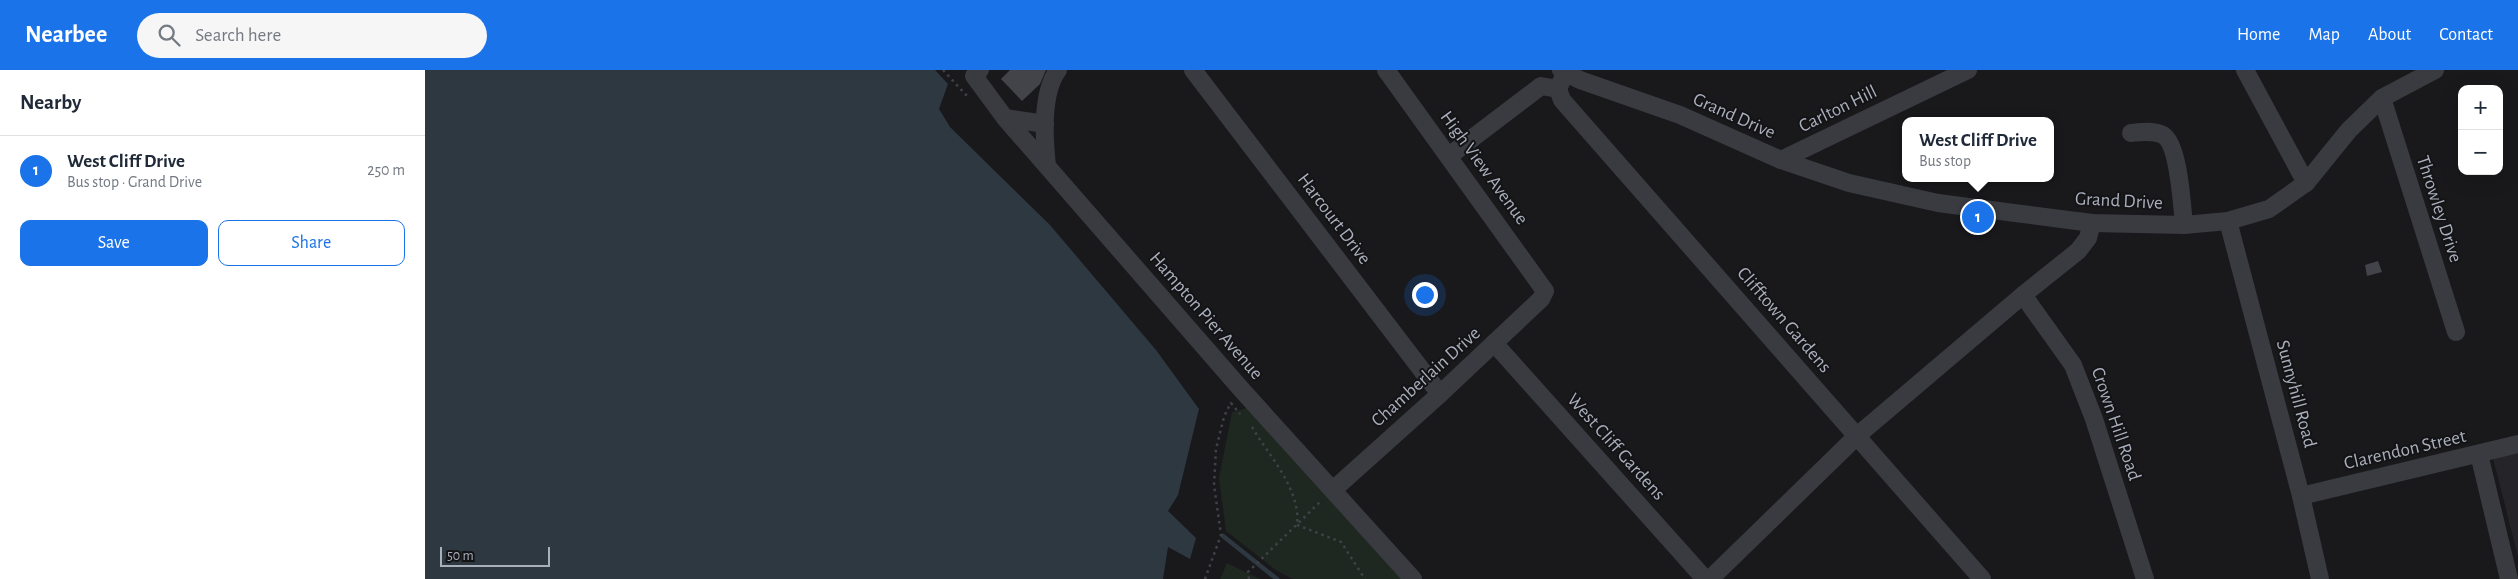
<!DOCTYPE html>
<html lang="en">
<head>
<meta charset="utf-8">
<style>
	body { margin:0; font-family:"Alegreya Sans",sans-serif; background:#f6f6f7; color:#1f2937 }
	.controls { position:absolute; right:15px; top:15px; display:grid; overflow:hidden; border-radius:10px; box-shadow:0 5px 20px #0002 }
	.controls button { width:45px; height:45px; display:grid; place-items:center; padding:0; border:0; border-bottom:1px solid #e0e1e3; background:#fff; color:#1f2937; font:25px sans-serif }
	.scale { position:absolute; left:15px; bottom:12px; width:110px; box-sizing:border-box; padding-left:5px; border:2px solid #aaafbc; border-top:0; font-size:14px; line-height:18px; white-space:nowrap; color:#aaafbc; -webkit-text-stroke:4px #141417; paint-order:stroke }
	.you { position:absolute; left:999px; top:224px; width:18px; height:18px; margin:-12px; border:4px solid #fff; border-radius:50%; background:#1a73e8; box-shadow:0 0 0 8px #1a73e833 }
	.badge { display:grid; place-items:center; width:32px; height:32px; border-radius:50%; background:#1a73e8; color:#fff; font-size:16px; font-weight:700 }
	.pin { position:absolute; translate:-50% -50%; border:2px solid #fff; box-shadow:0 1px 5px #0006 }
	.popup { position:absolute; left:1477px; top:47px; width:152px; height:65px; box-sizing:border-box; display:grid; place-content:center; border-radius:10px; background:#fff; filter:drop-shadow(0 1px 4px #0005); font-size:16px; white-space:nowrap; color:#747a83 }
	.popup b { font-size:19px; color:#1f2937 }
	.popup::after { content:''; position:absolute; left:50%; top:100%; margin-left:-10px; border:10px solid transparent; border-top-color:#fff }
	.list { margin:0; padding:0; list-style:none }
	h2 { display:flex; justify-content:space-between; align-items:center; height:65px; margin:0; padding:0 20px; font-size:21px }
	h2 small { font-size:16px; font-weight:400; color:#747a83 }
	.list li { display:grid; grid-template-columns:32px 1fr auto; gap:15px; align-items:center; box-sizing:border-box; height:70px; padding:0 20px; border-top:1px solid #e0e1e3 }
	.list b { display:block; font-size:19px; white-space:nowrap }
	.list p { margin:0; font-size:16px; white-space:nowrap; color:#747a83 }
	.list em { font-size:16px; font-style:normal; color:#747a83 }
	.actions { display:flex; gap:10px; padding:15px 20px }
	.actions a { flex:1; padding:11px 0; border:1px solid #1a73e8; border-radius:10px; text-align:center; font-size:18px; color:#1a73e8 }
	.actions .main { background:#1a73e8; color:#fff }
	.icon { flex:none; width:28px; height:28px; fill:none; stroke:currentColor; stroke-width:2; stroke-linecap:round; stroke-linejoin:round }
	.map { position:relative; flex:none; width:2093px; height:509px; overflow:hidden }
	header { display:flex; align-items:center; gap:30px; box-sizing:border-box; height:70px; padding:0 25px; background:#1a73e8; color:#fff }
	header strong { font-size:24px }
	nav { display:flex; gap:28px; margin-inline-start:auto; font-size:18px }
	.search { width:350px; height:45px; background:#f6f6f7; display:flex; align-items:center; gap:12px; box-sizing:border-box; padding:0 18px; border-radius:28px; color:#747a83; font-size:19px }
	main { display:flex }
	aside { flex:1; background:#fff }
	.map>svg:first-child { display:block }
</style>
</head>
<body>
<header>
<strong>Nearbee</strong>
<div class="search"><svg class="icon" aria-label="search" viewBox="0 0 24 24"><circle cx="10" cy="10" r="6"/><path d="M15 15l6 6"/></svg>Search here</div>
<nav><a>Home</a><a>Map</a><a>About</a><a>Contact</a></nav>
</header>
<main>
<aside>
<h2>Nearby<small></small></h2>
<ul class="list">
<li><span class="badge">1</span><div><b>West Cliff Drive</b><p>Bus stop · Grand Drive</p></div><em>250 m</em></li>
</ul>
<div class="actions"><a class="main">Save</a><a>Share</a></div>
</aside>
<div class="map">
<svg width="2093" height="509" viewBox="0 0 2093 509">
	<rect width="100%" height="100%" fill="#19191c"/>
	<polygon fill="#252529" points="2093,378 2093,487 2067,384"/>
	<g fill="#1e2720">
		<polygon points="822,338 982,509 868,509 852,501 801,461 794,408 807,342"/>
		<polygon points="802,493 835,509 795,509"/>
	</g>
	<polygon fill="#2d3841" points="0,0 510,0 523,14 514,39 525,57 625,155 731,280 774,339 753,425 743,441 771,468 765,489 743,477 738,509 0,509"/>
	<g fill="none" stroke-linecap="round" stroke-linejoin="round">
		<polyline stroke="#2d3841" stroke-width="4.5" points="798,466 852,509"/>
	</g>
	<g fill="#434449">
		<polygon points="585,0 621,0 615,14 597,31 576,9"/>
		<polygon points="1953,191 1957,202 1942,206 1940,195"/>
	</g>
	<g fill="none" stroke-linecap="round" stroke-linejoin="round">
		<g stroke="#3f4248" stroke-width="2.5" stroke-dasharray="2.5 4" stroke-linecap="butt">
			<polyline points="518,0 542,26"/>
			<polyline points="806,333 815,344"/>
			<path d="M827 357C844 386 876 419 872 455"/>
			<polyline points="872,455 916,472 940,509"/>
			<polyline points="780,509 796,465 789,415 791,379 799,347 806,332"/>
			<polyline points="824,509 823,502 896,431"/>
		</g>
		<g stroke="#3a3b41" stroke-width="18">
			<polyline points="555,0 549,6 580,48 816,319 988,509"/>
			<polyline points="768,0 1015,324"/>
			<polyline points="1136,0 1155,10 1255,45 1356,90 1424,113 1513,133 1667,153 1759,155 1803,151 1844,139 1881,113 1924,60 1957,28 2010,0"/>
			<polyline points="1820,0 1881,113"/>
			<polyline points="1133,19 1137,30 1557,509"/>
			<polyline points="1957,28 2031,262"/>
			<polyline points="580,48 620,54"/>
			<path d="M1706 63C1716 62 1728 60 1738 65 1754 74 1757 137 1759 155"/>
			<polyline points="1024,86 1116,16 1133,19 1138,8"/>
			<polyline points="1356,90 1543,0"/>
			<path d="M622 96C619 69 616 23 633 0"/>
			<polyline points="1803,151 1876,426 1895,509"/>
			<polyline points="1598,225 1648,295 1669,349 1720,509"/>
			<polyline points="1069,273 1280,509"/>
			<polyline points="2054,384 2084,509"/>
			<polyline points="908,420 1015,324 1116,229 1120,221 961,0"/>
			<polyline points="1876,426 2093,374"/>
			<polyline points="1285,509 1433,365 1598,225 1653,181 1663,168 1667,153"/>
		</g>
	</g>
	<g text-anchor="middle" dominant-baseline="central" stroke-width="4" stroke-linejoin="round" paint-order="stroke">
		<g font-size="19" fill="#aaafbc" stroke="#141417">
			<text transform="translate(1413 39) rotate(-26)">Carlton Hill</text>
			<text transform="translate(1309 46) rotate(24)">Grand Drive</text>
			<text transform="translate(1059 98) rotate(54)">High View Avenue</text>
			<text transform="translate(1694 131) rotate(3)">Grand Drive</text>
			<text transform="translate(2014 139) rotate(72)">Throwley Drive</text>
			<text transform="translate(909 149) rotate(53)">Harcourt Drive</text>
			<text transform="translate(781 246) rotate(49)">Hampton Pier Avenue</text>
			<text transform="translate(1359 250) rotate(49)">Clifftown Gardens</text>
			<text transform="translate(1001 307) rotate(-42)">Chamberlain Drive</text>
			<text transform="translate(1871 324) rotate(75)">Sunnyhill Road</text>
			<text transform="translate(1691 354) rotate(71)">Crown Hill Road</text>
			<text transform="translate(1191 377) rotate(48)">West Cliff Gardens</text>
			<text transform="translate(1980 380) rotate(-13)">Clarendon Street</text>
		</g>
	</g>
</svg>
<div class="controls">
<button>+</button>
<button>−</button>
</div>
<div class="scale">50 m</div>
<div class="you"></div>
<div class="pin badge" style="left:1553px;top:147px">1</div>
<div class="popup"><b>West Cliff Drive</b>Bus stop</div>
</div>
</main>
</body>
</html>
